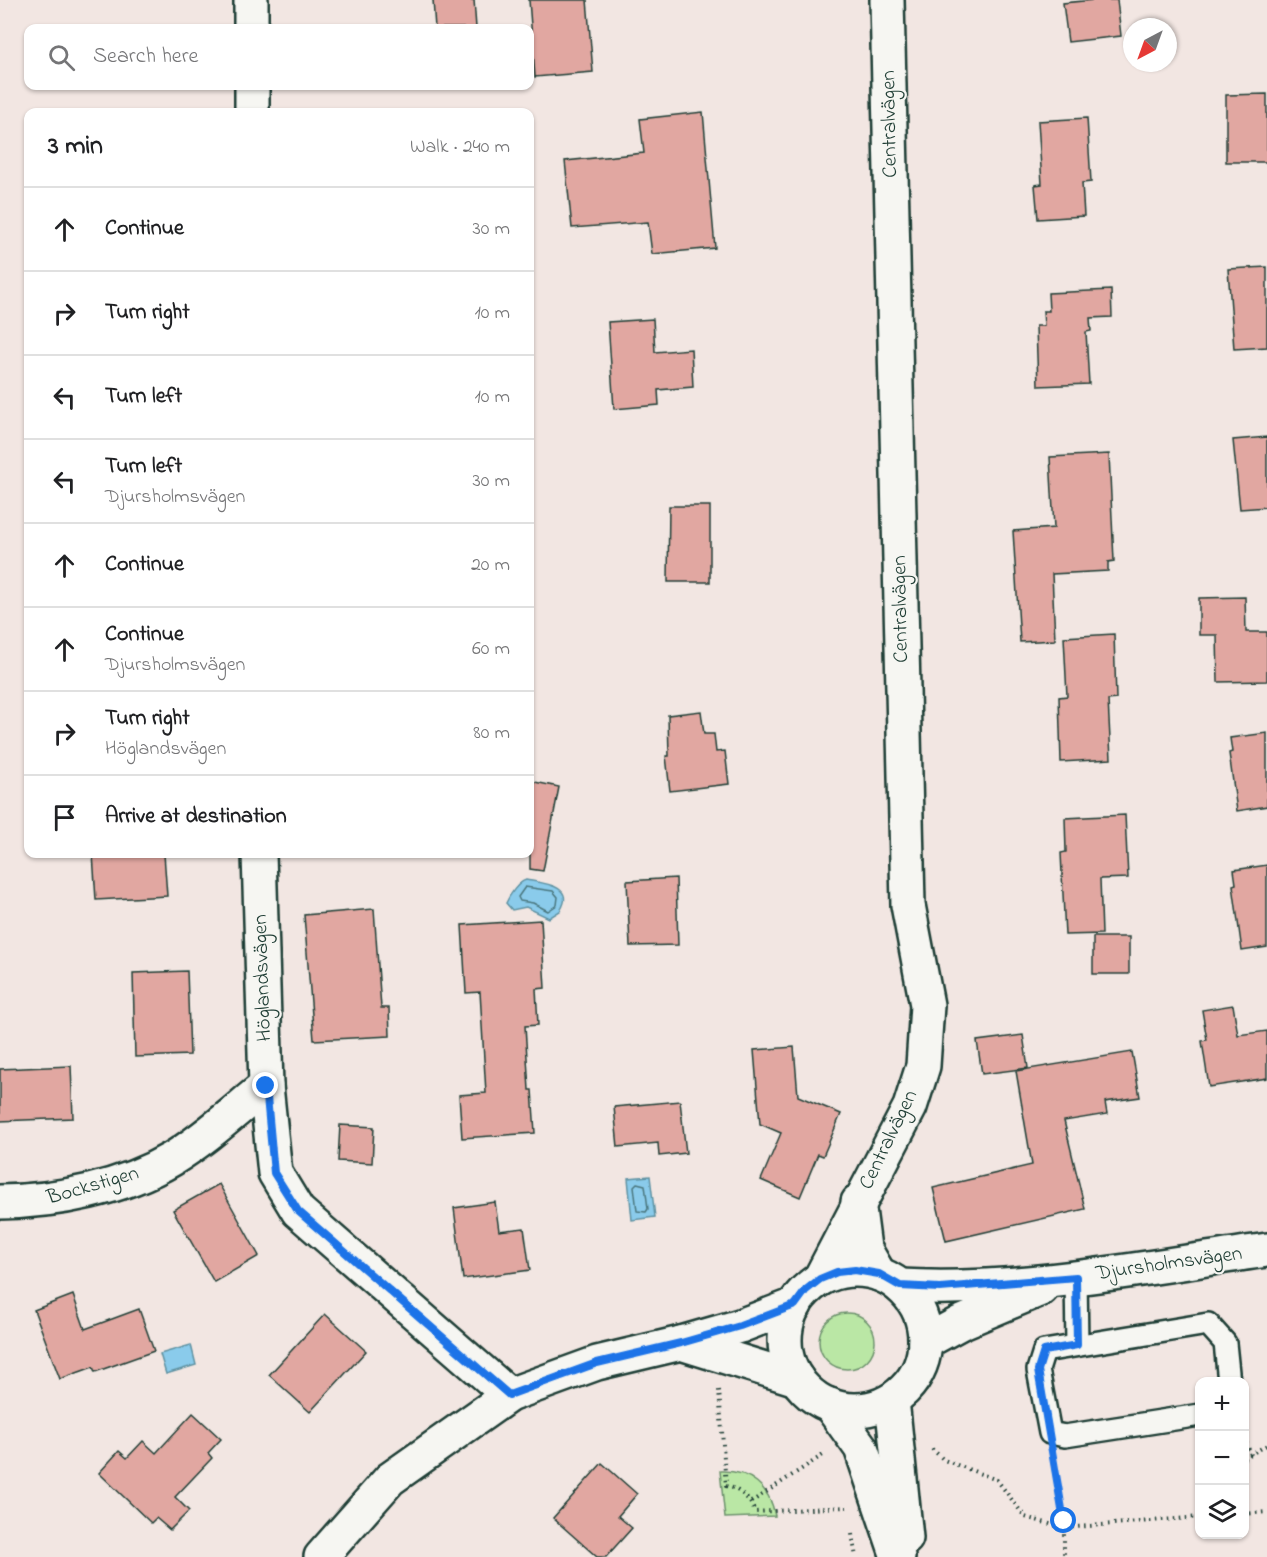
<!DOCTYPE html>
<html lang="en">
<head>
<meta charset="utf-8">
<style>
	body { margin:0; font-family:"Indie Flower",sans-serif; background:#f2f2f2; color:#202124 }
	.controls { position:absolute; right:18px; bottom:18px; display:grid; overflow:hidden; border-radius:12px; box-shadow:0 2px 4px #0004 }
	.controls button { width:54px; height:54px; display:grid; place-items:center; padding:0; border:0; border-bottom:2px solid #e0e0e0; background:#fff; color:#202124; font:30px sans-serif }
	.compass { position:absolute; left:1123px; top:18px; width:54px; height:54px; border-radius:50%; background:#fff; box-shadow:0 2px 4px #0004; rotate:221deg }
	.stop { position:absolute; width:18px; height:18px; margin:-14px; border:4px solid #1a73e8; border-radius:50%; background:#fff }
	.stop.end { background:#1a73e8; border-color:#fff; box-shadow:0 2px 6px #0008 }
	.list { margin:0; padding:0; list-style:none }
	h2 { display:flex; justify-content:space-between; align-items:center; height:78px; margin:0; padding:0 24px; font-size:26px }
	h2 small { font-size:20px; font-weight:400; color:#757577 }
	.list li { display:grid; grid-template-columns:39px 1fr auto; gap:18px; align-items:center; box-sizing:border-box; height:84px; padding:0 24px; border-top:2px solid #e0e0e0 }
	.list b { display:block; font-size:22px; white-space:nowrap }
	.list p { margin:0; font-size:20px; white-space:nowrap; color:#757577 }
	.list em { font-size:20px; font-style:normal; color:#757577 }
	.icon { flex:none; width:33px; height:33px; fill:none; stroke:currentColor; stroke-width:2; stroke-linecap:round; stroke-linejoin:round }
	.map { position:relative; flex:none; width:1267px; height:1557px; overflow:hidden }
	.search { position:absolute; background:#fff; box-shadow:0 2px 4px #0004; left:24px; top:24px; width:510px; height:66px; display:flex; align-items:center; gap:15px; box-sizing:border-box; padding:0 21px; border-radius:12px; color:#757577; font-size:22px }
	.panel { position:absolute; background:#fff; box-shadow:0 2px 4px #0004; left:24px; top:108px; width:510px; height:750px; border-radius:12px }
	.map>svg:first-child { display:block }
</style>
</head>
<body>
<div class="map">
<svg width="1267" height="1557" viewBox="0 0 1267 1557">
	<rect width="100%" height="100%" fill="#f2e6e2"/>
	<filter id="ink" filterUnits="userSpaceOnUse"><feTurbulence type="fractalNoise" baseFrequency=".0167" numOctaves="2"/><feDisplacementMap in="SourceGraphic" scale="12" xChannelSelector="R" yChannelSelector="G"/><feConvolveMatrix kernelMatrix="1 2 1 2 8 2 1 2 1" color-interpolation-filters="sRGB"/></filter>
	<g filter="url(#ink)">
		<g fill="#bae7a5" stroke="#6c926c" stroke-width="1.5">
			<circle cx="847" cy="1341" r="28"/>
			<path d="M720 1471C750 1470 770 1487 775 1516L725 1518Z"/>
		</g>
		<g fill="#8acbeb" stroke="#5f92a2" stroke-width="1.5">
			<path d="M526 880C542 883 577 885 560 911L549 918 526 907 512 910 506 903C509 896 518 882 526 880Z"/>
			<polygon points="650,1176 655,1217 632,1220 628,1178"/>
			<polygon points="191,1345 196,1365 166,1374 160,1354"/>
		</g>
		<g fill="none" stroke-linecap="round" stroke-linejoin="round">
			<g stroke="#4a767d" stroke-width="1.5">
				<polygon points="525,887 553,891 558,897 557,905 548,911 533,903 520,901 518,897"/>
				<polygon points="637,1183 645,1185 648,1209 646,1212 637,1211 634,1186"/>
			</g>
		</g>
		<g fill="#e1a7a1" stroke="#1f3d34" stroke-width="1.5">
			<polygon points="433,0 474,0 476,28 435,28"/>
			<polygon points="529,0 587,0 593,72 535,77"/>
			<polygon points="1094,0 1117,0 1121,36 1068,42 1063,3"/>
			<polygon points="1267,94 1267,162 1226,162 1226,95"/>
			<polygon points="703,112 715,248 652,254 648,222 572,228 565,161 644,153 640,119"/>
			<polygon points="1087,118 1091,182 1082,183 1084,216 1038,219 1035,185 1042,184 1038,121"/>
			<polygon points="1267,267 1267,347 1234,349 1228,269"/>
			<polygon points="1111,290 1112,317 1090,318 1091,331 1086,332 1089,384 1038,386 1036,326 1044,326 1043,311 1049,311 1048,293"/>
			<polygon points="653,319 655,352 691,349 693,387 658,390 659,405 614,409 608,322"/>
			<polygon points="1267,437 1267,507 1240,509 1233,440"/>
			<polygon points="1109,454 1114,561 1108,562 1108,571 1052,574 1055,640 1020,642 1013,531 1054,528 1050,457"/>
			<polygon points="669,506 710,506 710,582 668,582"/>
			<polygon points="1245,597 1246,632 1267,632 1267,681 1218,682 1217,635 1199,635 1199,598"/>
			<polygon points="1114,634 1116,699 1108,700 1111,759 1061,762 1059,697 1067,696 1064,637"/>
			<polygon points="701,711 704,734 714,734 716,752 725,751 729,784 670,791 666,756 669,756 668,715"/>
			<polygon points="1267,733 1267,806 1237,811 1229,753 1232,752 1230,738"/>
			<polygon points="530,781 559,787 543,871 530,869"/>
			<polygon points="1125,815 1128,878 1100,879 1102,934 1065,935 1061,853 1066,852 1065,818"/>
			<polygon points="93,854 164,854 167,896 96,900"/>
			<polygon points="1267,865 1267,947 1242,951 1233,885 1236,884 1234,870"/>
			<polygon points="676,878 678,945 630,946 627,881"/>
			<polygon points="374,909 381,1008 389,1008 390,1036 314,1040 304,915"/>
			<polygon points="541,920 545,988 536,989 538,1025 525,1026 529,1090 532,1090 535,1133 462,1138 459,1095 486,1093 480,992 466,993 462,925"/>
			<rect x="1093" y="937" width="36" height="37"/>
			<polygon points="187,971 190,1055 135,1057 133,973"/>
			<polygon points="1233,1005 1238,1035 1267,1031 1267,1078 1209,1087 1202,1041 1207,1040 1202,1010"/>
			<polygon points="1023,1035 1028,1068 982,1074 977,1041"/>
			<polygon points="794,1047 798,1096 841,1114 823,1156 818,1154 800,1197 761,1180 781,1133 760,1124 754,1050"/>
			<polygon points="1132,1052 1140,1097 1105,1102 1107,1114 1064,1121 1085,1209 946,1241 933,1188 1032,1165 1016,1071"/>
			<polygon points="71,1066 73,1118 0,1121 0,1069"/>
			<polygon points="680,1101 686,1153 659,1156 658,1143 618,1147 614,1107"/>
			<polygon points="340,1125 374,1127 372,1163 338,1161"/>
			<polygon points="219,1184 259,1256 214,1282 173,1210"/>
			<polygon points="495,1202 499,1231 524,1228 530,1270 463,1279 454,1208"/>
			<polygon points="73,1295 85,1329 139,1309 154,1351 95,1372 93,1367 60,1379 34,1310"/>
			<polygon points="325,1314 366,1351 310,1412 269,1375"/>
			<polygon points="193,1413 221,1439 208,1453 212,1458 175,1497 189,1511 170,1530 156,1518 151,1523 99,1473 119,1451 127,1458 143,1441 156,1453"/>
			<polygon points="602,1463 637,1494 618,1516 632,1528 606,1557 597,1557 553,1518"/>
		</g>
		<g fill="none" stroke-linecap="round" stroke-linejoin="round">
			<defs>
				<g id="lane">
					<polyline points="1076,1277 1077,1345"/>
					<polyline points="1200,1415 1065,1436 1050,1433 1038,1370 1044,1351 1208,1324 1225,1343 1229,1382"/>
				</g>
				<g id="street">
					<polyline points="251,0 251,28"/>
					<polyline points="252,86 252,112"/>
					<polyline points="259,854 266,1086 275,1173 298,1211 509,1395"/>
					<path d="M0 1202C58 1201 121 1189 172 1159 205 1139 236 1110 266 1086"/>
					<polyline points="858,1202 864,1248 879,1274"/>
					<polyline points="820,1279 910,1107 923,1066 927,1005 908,905 887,0"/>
				</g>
				<g id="secondary">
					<circle cx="855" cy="1340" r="70"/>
					<path d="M900 1286C1020 1293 1147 1267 1267 1250"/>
					<polyline points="925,1342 960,1323 1041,1289"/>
					<polyline points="681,1343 797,1379"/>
					<polyline points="892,1400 906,1538"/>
					<polyline points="830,1405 861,1448 898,1557"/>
					<polyline points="321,1557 390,1479 509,1395 597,1363 681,1343 740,1326 795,1305"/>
				</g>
			</defs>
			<use href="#lane" stroke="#1f3d34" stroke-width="26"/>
			<use href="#street" stroke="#1f3d34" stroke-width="38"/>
			<use href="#secondary" stroke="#1f3d34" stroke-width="38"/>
			<g stroke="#1f3d34" stroke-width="4" stroke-dasharray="1.5 4.5" stroke-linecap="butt">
				<path d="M719 1390 726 1486C740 1489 750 1499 755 1512L847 1507"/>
				<polyline points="926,1391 930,1375"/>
				<polyline points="1244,1437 1251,1455"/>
				<polyline points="932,1449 944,1460 997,1480 1025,1517 1064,1528 1200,1517"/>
				<polyline points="1244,1458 1267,1445"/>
				<polyline points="1054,1463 1064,1521 1064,1557"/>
				<polyline points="751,1502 823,1455"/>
				<polyline points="1244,1514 1267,1512"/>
				<polyline points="852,1534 856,1557"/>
			</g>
			<use href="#lane" stroke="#f6f6f2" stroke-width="21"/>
			<use href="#street" stroke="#f6f6f2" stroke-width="33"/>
			<use href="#secondary" stroke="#f6f6f2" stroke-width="33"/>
		</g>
	</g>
	<g fill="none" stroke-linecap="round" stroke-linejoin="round" filter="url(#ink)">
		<polyline stroke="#1a73e8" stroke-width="8" points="266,1086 274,1173 298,1211 509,1395 597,1363 681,1343 740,1326 795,1305 806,1290 820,1279 837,1272 855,1270 879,1274 900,1286 940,1288 1076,1277 1077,1345 1044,1351 1038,1370 1064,1521"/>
	</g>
	<g text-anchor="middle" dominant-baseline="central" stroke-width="4.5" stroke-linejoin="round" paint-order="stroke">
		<g font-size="21" fill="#1f3d34" stroke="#f6f6f2">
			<text transform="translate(890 124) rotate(-91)">Centralvägen</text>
			<text transform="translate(901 609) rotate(-91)">Centralvägen</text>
			<text transform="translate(263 978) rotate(-92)">Höglandsvägen</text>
			<text transform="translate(889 1140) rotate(-64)">Centralvägen</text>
			<text transform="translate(93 1186) rotate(-16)">Bockstigen</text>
			<text transform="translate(1169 1264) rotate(-8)">Djursholmsvägen</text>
		</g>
	</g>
</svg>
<div class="controls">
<button>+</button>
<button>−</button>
<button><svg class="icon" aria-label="layers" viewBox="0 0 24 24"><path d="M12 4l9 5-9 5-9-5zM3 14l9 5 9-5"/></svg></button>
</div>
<svg class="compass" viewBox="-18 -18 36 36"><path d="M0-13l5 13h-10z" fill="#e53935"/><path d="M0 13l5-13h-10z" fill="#757577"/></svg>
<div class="stop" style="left:1064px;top:1521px"></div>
<div class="stop end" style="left:266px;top:1086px"></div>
<div class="search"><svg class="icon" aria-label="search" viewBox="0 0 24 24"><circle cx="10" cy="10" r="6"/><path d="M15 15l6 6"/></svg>Search here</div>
<section class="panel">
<h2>3 min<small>Walk · 240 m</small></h2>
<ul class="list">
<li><svg class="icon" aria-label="ahead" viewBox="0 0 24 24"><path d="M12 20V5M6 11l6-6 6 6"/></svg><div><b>Continue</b></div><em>30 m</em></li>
<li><svg class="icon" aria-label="right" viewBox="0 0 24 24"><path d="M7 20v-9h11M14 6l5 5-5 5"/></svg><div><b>Turn right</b></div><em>10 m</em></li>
<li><svg class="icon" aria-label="left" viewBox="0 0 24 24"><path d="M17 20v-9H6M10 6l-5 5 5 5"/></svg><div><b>Turn left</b></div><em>10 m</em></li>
<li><svg class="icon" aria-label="left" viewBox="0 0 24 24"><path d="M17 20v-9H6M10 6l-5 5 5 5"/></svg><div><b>Turn left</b><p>Djursholmsvägen</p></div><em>30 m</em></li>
<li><svg class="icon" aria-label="ahead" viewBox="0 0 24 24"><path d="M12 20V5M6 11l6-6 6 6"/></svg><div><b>Continue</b></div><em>20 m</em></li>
<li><svg class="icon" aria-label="ahead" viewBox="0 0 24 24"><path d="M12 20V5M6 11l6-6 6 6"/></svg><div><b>Continue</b><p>Djursholmsvägen</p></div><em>60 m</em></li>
<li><svg class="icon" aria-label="right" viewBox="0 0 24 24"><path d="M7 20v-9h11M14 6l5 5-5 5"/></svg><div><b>Turn right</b><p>Höglandsvägen</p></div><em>80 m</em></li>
<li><svg class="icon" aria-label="arrive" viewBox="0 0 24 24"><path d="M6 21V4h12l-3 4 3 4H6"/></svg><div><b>Arrive at destination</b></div></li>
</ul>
</section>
</div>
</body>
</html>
